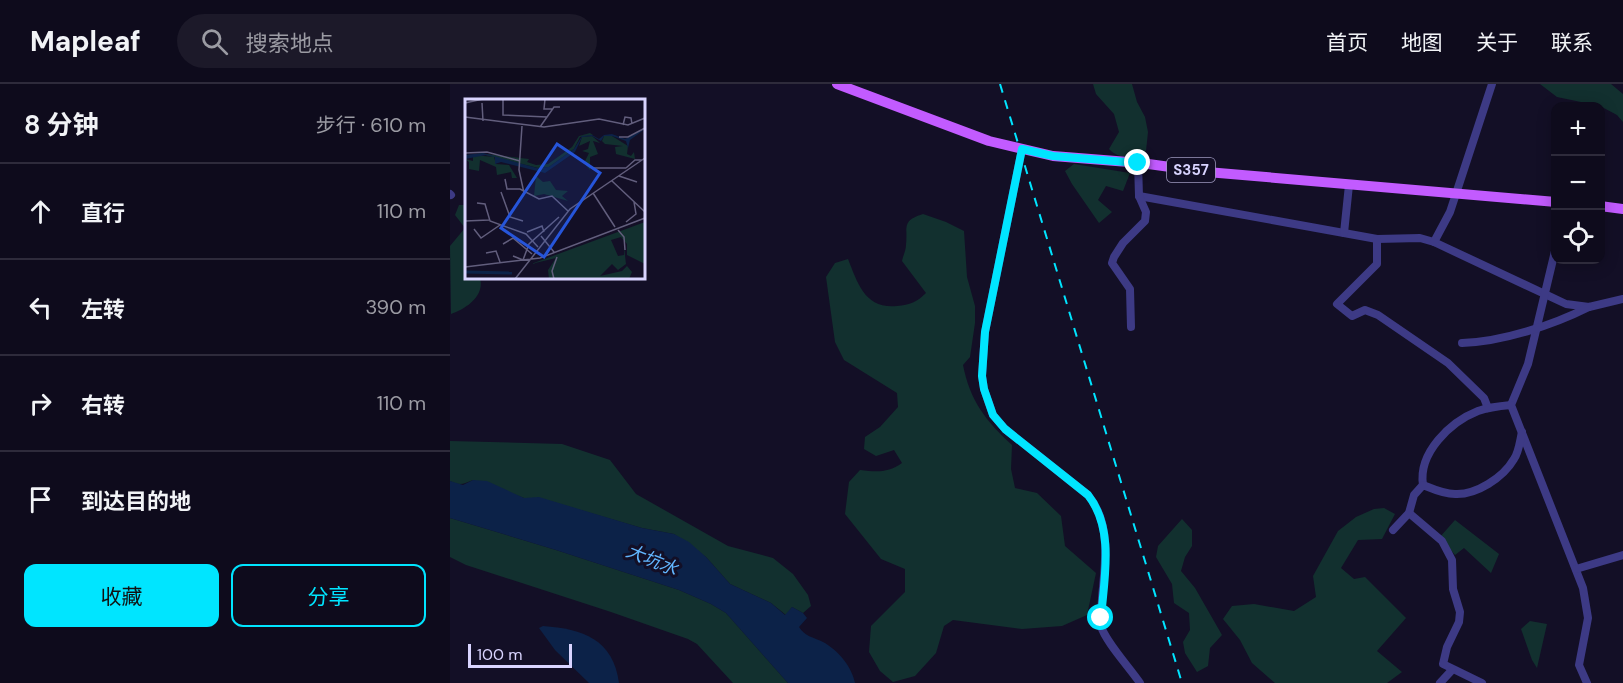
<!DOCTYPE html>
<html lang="zh">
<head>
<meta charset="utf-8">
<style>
	body { margin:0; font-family:"DM Sans","Noto Sans SC",sans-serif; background:#1c1929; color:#f1f3f6 }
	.controls { position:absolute; right:18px; top:18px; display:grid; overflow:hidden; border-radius:12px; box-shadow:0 3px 15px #0003 }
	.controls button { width:54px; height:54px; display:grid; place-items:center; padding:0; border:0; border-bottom:2px solid #2e2b3b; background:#0e0b1c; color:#f1f3f6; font:30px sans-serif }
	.scale { position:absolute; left:18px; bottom:15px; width:104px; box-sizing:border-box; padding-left:6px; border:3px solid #d9d4ff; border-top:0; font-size:16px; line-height:21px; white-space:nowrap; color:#d9d4ff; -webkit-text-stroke:4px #130f26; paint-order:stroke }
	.stop { position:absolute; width:18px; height:18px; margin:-14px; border:4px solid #00e5ff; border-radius:50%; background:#fff }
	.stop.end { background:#00e5ff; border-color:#fff; box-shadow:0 2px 6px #0008 }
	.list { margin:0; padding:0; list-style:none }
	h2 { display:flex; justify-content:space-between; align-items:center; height:78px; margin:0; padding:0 24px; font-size:26px }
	h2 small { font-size:20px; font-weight:400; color:#9b9ba3 }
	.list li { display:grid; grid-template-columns:39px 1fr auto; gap:18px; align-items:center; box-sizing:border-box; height:96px; padding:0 24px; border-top:2px solid #2e2b3b }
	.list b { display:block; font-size:22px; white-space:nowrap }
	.list em { font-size:20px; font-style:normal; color:#9b9ba3 }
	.actions { display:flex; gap:12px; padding:18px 24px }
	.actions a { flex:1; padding:14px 0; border:2px solid #00e5ff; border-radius:12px; text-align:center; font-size:21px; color:#00e5ff }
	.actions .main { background:#00e5ff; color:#111 }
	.icon { flex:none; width:33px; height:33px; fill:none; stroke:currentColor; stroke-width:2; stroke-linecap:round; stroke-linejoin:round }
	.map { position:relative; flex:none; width:1173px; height:599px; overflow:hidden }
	header { display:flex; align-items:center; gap:36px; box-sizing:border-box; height:84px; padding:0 30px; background:#0e0b1c; border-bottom:2px solid #2e2b3b }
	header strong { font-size:28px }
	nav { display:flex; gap:33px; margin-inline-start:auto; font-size:21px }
	.search { width:420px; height:54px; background:#1c1929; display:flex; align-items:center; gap:15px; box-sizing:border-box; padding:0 21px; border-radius:33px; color:#9b9ba3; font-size:22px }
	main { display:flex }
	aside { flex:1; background:#0e0b1c }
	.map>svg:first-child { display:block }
</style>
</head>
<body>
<header>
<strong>Mapleaf</strong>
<div class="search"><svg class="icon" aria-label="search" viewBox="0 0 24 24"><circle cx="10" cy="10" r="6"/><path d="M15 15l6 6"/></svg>搜索地点</div>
<nav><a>首页</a><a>地图</a><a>关于</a><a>联系</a></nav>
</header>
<main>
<aside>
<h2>8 分钟<small>步行 · 610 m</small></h2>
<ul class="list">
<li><svg class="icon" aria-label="ahead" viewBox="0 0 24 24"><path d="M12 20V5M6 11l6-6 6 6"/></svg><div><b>直行</b></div><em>110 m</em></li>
<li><svg class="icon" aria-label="left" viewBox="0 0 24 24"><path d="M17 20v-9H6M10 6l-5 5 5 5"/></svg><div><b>左转</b></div><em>390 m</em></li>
<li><svg class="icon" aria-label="right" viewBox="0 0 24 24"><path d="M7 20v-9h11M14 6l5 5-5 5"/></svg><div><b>右转</b></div><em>110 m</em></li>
<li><svg class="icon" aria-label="arrive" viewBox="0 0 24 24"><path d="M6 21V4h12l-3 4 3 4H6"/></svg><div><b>到达目的地</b></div></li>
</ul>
<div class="actions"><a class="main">收藏</a><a>分享</a></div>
</aside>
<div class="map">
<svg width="1173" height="599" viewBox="0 0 1173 599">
	<rect width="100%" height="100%" fill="#130f26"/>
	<g fill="#12302f">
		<path d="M643 0H682L687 18 695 33 698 48 696 67 690 72C677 73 669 75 659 65L669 48 664 30 646 10Z"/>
		<polygon points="1090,0 1161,0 1173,10 1173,38 1167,31 1150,22 1107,13"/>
		<polygon points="624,80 680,89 673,107 656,102 648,116 662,128 649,139 622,100 615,87"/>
		<path d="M9 121H16V194H30C35 212 16 225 1 230L0 162 15 144 5 131Z"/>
		<path d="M473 130 496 138 514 147 517 193 525 222V239L520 273 513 281C520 317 536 337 562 361L561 385 565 404 587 409 611 432 615 462 646 489 637 531 612 542 572 545 503 536 494 542 486 569 465 592 443 598 430 587 419 568 421 542 455 508V485L431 475 395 430 399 398 410 386C427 388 438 389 452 379L444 366 426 372 414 365 415 353 430 343 448 323 447 309 394 276 385 258 376 193 385 179 398 175C408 200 415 225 447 222 460 221 467 218 476 209L452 177C453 172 456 166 456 161 458 143 451 137 473 130Z"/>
		<path d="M0 357 112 360 160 376 186 410 278 462 323 474 343 490 358 511 361 522 353 529 342 523 336 531 321 519 280 500 256 473 224 450 192 444 89 414H74L23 396C14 400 9 402 0 397Z"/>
		<polygon points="934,424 945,430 932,455 908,456 891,484 904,495 915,493 956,534 927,567 952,588 937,599 825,599 802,579 790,556 773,535 782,522 804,520 844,527 866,513 863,492 888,447 906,433 924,425"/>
		<polygon points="0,434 106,466 229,506 261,520 276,529 338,599 283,599 247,560 238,555 161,528 16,481 0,473"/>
		<polygon points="732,435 742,446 742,462 735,473 731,487 745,504 772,551 760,564 758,582 747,588 735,569 733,558 740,546 739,529 724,519 722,500 706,473 708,462"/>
		<polygon points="1005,436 1049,470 1041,489 1014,464 1005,471 990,453"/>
		<polygon points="1080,537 1097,540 1087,584 1082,576 1071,545"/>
	</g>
	<g fill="#0c2248">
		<path d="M23 396 37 397 74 414 89 413 192 444 224 450 239 458 256 473 280 500 321 519 335 531 342 523 353 529 357 534 349 543C354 552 365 554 373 558 388 566 402 583 405 599H338L276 529 261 520 229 506 106 466 0 434V397L13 401Z"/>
		<path d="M93 542C133 545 163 555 169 599H139L105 566 89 544Z"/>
	</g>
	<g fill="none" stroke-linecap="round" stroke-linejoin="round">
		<g stroke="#3d3a85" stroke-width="8">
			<path d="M572 65 535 248 532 292 534 305 543 331 555 345 638 411C662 440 655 479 652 514 652 523 649 533 651 542 655 557 680 584 690 599"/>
			<polyline points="0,110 1,111"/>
			<polyline points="689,112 927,155 970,154 984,158 1116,220 1139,223 1173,215"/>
			<polyline points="894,149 899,101"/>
			<polyline points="927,155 927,180 887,220 902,232 915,226 928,231 998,279 1034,314 1038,324"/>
			<polyline points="984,158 1000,128 1042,0"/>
			<polyline points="1106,163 1078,280 1061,321 1133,504 1138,534 1129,581 1137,599"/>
			<polyline points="681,243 680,205 662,179 664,173 673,159 695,137 696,128 689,112 688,79"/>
			<path d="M1012 259C1052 258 1103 241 1139 223"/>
			<path d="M973 401C968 369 1000 338 1028 327 1039 323 1050 322 1061 321"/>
			<polyline points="959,429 992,457 1002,476 1003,505 1010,528 1009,538 997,563 993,580 1032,599"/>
			<path d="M943 446 959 429 964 411 973 401C983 405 993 410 1005 410 1026 411 1053 394 1064 375 1069 368 1070 356 1072 348"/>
			<polyline points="1126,485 1173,471"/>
			<polyline points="990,599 1002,586"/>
		</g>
		<g stroke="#c25bff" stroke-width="10">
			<polyline points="387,0 539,57 603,72 691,79 757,88 1106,118"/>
			<polyline points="1150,122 1173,125"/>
		</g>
		<polyline stroke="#00e5ff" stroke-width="2" stroke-dasharray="9 8" stroke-linecap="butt" points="550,0 732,599"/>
	</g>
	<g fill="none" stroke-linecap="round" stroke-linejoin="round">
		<path stroke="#00e5ff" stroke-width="8" d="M651 534C654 495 665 445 638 411L555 345 543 331 534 305 532 292 535 248 572 65 603 72 688 79"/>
	</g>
	<g text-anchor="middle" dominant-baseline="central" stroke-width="6" stroke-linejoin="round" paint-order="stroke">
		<rect fill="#130f26" stroke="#9e99be" stroke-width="1.5" x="717" y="74" width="48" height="24" rx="4.5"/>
		<g font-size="15" font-weight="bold" fill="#d9d4ff">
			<text x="741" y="86">S357</text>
		</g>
		<g font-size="18" font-style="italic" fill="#62b6ff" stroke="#130f26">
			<text transform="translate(202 476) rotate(22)">大坑水</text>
		</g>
	</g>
	<g transform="translate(15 15)">
		<rect width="180" height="180" fill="#130f26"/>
		<path d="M125 34 128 36 115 38 109 50 84 68 73 69 12 54 64 60 62 63 71 66 83 65 107 48 114 37ZM127 37 135 44 128 42 133 55 125 58V71L119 64 124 54 117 52 123 50 125 42 114 47 117 38ZM139 37H147L163 47 162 55 166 57 169 53 170 60 151 55 150 48 158 47 140 45 137 42ZM8 56 29 58 31 65 44 66 52 79H47L46 73 32 76 31 68 15 61 14 72 4 70V63L0 60 8 62ZM71 77 78 83 85 82 91 91 103 92 97 97 103 102 79 95 69 97ZM180 123V165L162 156V145L156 138 146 141 153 157 159 156V148L161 165 153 171 147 165 135 177 157 172 162 167 167 173 164 180H84L83 171 91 159 66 165Z" fill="#12302f"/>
		<path d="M180 30 165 41 163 49 161 42 147 37H139L136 42 127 37 117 38 110 53 80 74 36 63 30 65V58L21 56 0 60V56L18 54 72 69 84 68 109 50 117 37 127 36 134 40 139 36 147 35 160 40Z" fill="#0c2248"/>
		<path fill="none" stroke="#0c2248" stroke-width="3" d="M0 173 47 174"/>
		<path fill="none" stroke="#625e7d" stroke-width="1.5" d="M38 0V16L82 18M80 0 79 10H87M0 4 18 0M17 4 18 22M0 18 79 28 134 20 163 26 180 19M158 26 160 18 166 19 167 25M57 27 54 71 59 94M75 28 89 8H95M154 38H163L180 29M0 54 22 53 55 62M127 69H161M161 69 170 61H177M154 77 172 83M40 80 42 90H55L74 100 87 97 103 112M147 82 180 113M36 93 45 118 58 122M128 94 150 128M12 104 20 105 25 122 61 135 73 148M0 122 24 121M161 123 171 115 169 103M9 130 16 139 35 126M153 131 159 138 160 151M62 133 77 127 79 133M76 137 89 153M38 145 48 139 67 155M21 154 31 152 35 163M48 157 58 161 64 145 94 118M0 168 75 159 180 119M50 180 105 110 180 59M89 180 87 172 92 158"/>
		<path fill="#2655da" fill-opacity="0.15" stroke="#2655da" stroke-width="3" d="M92 45 135 74 79 158 36 129Z"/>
		<rect width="180" height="180" fill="none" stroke="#d9d4ff" stroke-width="3"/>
	</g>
</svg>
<div class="controls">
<button>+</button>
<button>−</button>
<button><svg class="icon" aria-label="locate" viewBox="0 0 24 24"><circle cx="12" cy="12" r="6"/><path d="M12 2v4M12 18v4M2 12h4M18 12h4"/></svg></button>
</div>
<div class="scale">100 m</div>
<div class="stop" style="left:651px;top:534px"></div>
<div class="stop end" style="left:688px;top:79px"></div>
</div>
</main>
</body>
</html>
